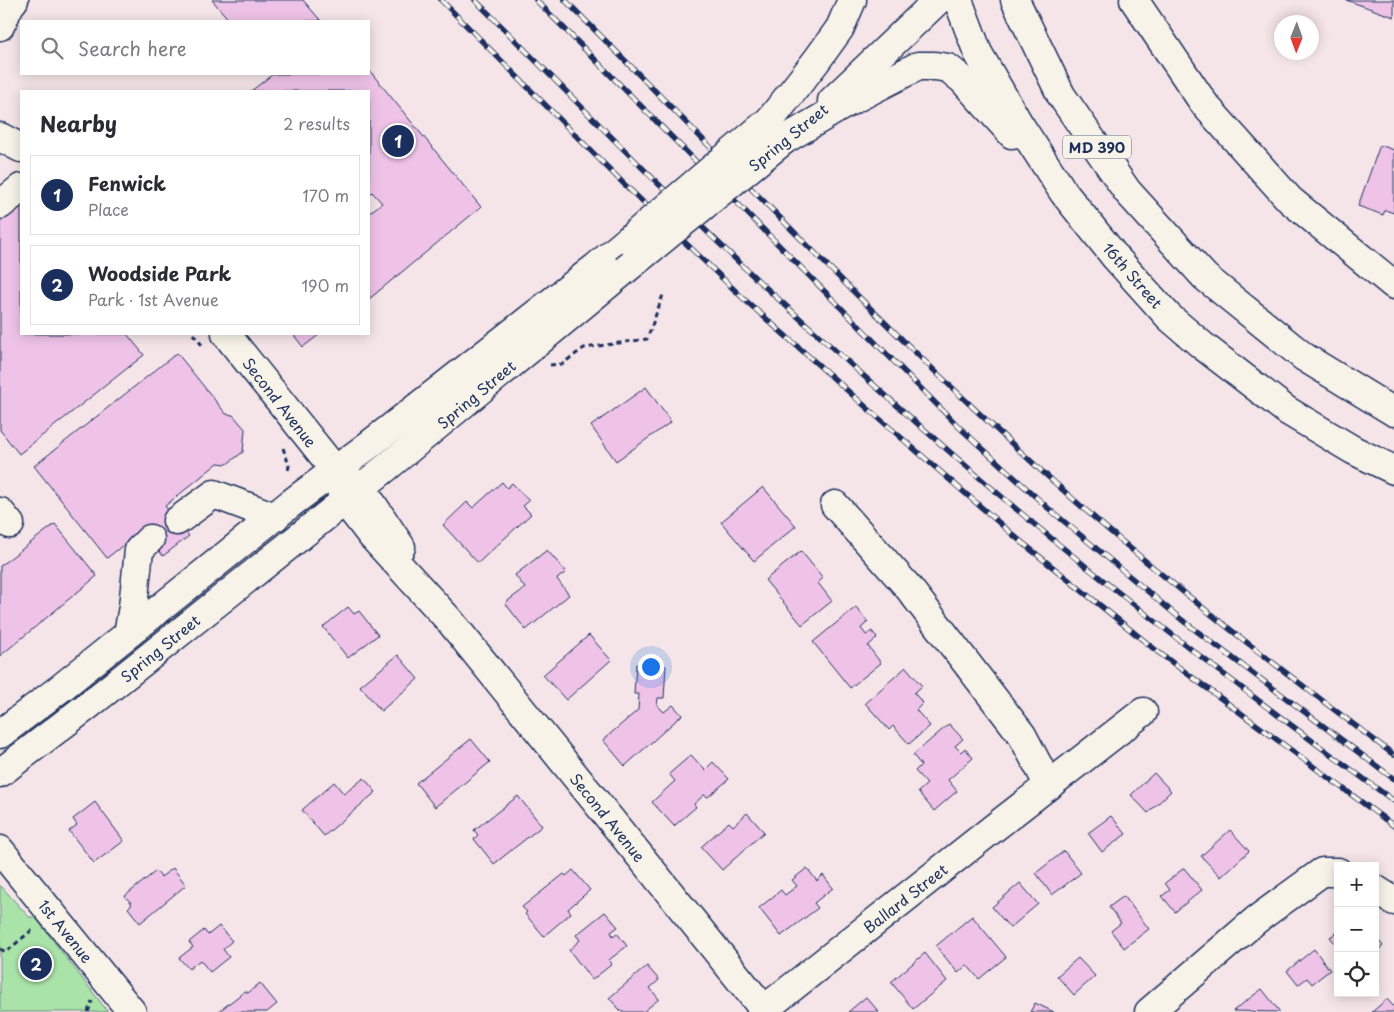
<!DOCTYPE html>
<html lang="en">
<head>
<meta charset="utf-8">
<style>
	body { margin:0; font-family:"Playpen Sans",sans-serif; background:#f2f2f3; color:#2b2b33 }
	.controls { position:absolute; right:15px; bottom:15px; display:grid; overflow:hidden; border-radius:0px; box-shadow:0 2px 12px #0003 }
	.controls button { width:45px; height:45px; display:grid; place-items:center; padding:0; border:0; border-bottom:1px solid #e1e1e2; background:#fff; color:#2b2b33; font:25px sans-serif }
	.compass { position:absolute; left:1274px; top:15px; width:45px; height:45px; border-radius:50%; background:#fff; box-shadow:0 2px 12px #0003; rotate:181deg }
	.you { position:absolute; left:650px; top:666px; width:18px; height:18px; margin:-12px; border:4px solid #fff; border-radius:50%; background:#1a73e8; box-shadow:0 0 0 8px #1a73e833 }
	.badge { display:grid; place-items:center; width:32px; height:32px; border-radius:50%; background:#1b2f5e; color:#fff; font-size:16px; font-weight:700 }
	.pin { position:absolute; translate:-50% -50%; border:2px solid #fff; box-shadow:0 1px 5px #0006 }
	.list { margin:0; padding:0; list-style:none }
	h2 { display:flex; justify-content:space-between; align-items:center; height:65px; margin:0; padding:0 20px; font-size:21px }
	h2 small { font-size:16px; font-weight:400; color:#7c7c81 }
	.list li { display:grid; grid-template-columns:32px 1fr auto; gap:15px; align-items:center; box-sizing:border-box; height:80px; margin:0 10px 10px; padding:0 10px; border:1px solid #e1e1e2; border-radius:0px }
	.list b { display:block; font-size:19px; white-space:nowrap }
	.list p { margin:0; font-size:16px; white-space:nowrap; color:#7c7c81 }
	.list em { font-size:16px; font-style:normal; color:#7c7c81 }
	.icon { flex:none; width:28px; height:28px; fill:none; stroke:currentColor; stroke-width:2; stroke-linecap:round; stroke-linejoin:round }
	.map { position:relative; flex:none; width:1394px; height:1012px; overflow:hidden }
	.search { position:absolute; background:#fff; box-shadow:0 2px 12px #0003; left:20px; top:20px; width:350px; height:55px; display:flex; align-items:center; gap:12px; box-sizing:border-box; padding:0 18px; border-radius:0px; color:#7c7c81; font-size:19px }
	.panel { position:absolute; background:#fff; box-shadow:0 2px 12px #0003; left:20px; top:90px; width:350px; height:245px; border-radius:0px }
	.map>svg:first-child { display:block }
</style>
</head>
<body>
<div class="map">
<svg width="1394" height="1012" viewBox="0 0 1394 1012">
	<rect width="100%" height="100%" fill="#f5e5e8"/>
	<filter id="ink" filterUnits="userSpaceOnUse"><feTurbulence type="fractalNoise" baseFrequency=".02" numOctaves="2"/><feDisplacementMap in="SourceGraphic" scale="10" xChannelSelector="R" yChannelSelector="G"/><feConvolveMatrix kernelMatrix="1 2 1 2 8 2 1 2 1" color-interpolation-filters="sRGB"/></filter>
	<g filter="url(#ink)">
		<polygon fill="#a9e3a8" stroke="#628983" points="0,885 29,917 35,917 108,1012 0,1012"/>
		<g fill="#efc3e8" stroke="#1b2f5e">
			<polygon points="212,0 303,0 321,21 230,21"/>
			<polygon points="1346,0 1394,0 1394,17"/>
			<polygon points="369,70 481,207 369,299 369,213 382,203 372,192 369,195 369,91 251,91 273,74 369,74"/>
			<polygon points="1380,145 1394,150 1394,213 1385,210 1383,215 1358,206"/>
			<polygon points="21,198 21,334 127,334 144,355 19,454 0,430 0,216"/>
			<polygon points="293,334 320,334 303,347"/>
			<polygon points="177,353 226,414 233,415 245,429 243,452 227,464 218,463 165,506 189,536 163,556 142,530 107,558 34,466"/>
			<polygon points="646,387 671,422 616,461 591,426"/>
			<polygon points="502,482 507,488 512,483 529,501 523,506 531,514 478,563 443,525 467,502 473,508"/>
			<polygon points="763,487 796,526 754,561 721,522"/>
			<polygon points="55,524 97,576 0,656 0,566"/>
			<polygon points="547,550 566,572 557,579 569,595 526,630 505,603 525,588 515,575"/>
			<polygon points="801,551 823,578 818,583 832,601 802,625 765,580"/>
			<polygon points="348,607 354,614 359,611 378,635 348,658 323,627"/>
			<polygon points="856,607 868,622 861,628 866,635 872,631 877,638 868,646 881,663 850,688 813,642"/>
			<polygon points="589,635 611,660 566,700 543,675"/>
			<polygon points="398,655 418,679 381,711 360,686"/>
			<polygon points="636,664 666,666 664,698 658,698 657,705 664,712 673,705 682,715 625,766 603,740 638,710 639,694 634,694"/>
			<polygon points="906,667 922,686 914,693 923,703 916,710 930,726 909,744 893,726 889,730 865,703"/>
			<polygon points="949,724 963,739 955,746 961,752 965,748 973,758 948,780 957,791 934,811 918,792 927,784 915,771 921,765 913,755"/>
			<polygon points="471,739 490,762 435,807 416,783"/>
			<polygon points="691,755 705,770 713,762 729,779 708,797 704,795 694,804 696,807 674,826 652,802 675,781 669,774"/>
			<polygon points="1154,773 1171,791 1148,813 1131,795"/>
			<polygon points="364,778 376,792 324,836 302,810 334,782 344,794"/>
			<polygon points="518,796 542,826 494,864 474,839 478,835 474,830"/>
			<polygon points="95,802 124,841 94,863 69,831 77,825 73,819"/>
			<polygon points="747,813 764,832 722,870 701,847 729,822 733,826"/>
			<polygon points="1111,816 1126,834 1102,852 1088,833"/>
			<polygon points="1230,830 1249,851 1221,877 1201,856"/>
			<polygon points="1064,851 1081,873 1052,895 1036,873"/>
			<polygon points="173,868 186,885 140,923 128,908 132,904 125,896 156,871 161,877"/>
			<polygon points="807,868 817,881 823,875 833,888 814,903 818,908 781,936 759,908 781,890 785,895 797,886 792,880"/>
			<polygon points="1184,868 1202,890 1175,912 1162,896 1170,890 1165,883"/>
			<polygon points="573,870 590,890 568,909 571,913 544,936 525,914 527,912 522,907 564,874 566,876"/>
			<polygon points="1020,883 1038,904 1010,928 992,907"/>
			<polygon points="1124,896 1149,929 1124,948 1111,931 1121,923 1109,907"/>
			<polygon points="605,912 618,927 611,932 613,936 617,933 627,946 609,960 612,964 592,980 569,950 580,940 576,935"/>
			<polygon points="972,916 1006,957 979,979 967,965 958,973 936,946"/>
			<polygon points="219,926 232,941 223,949 229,957 210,972 200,960 189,969 179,958 193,947 189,942 204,930 208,935"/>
			<polygon points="1338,932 1338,947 1330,937"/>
			<polygon points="1375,936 1383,946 1375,952"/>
			<polygon points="1314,949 1330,970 1312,984 1307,978 1298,985 1287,971"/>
			<polygon points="925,953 947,981 913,1009 891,982"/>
			<polygon points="1078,958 1095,976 1074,995 1057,976"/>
			<polygon points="647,966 659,980 650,988 659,999 643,1012 622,1012 609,998"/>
			<polygon points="260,983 277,1004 267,1012 218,1012 245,991 248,993"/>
			<polygon points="1262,989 1280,1012 1233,1011"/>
			<polygon points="866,997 879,1012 848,1012"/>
			<polygon points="1387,999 1394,1007 1394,1012 1372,1012"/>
			<polygon points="1035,1003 1054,1012 1030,1012"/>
		</g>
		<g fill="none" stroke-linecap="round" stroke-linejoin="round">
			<defs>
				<g id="minor">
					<polyline points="1134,0 1205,105 1290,200 1394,285"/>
					<polyline points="0,26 10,5 14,0"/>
					<polyline points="0,137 21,148"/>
					<polyline points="0,205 21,188"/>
					<polyline points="226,334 335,470 361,487 401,547"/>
					<polyline points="335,470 344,500 371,535 450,621 766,1012"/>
					<polyline points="835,505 908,587 1022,735 1049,786"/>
					<polyline points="0,512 10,524"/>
					<polyline points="177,521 214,494 275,517"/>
					<polyline points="128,634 133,607 139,550 150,539"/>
					<polyline points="0,850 132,1012"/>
					<polyline points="1375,889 1394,901"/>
					<polyline points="761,1012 995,827 1143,712"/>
					<polyline points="1149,1012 1256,920 1322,872 1338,872"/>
				</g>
				<g id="major">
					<polyline points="958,0 978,53 1019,124 1064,193 1116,258 1169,317 1203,346 1286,410 1353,450 1394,470"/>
					<polyline points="1015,0 1061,95 1127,191 1205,277 1304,357 1394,412"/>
					<polyline points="832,101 938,0"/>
					<polyline points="770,120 817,60 840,28 852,0"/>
					<polyline points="784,140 852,100 918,66 935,66 948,68 963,80 1012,134"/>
					<polyline points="0,734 62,687 290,504 369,445 596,267 628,240"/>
					<polyline points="0,773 90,704 387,467 625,270"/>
				</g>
			</defs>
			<use href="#minor" stroke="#1b2f5e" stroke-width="31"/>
			<use href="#major" stroke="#1b2f5e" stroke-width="31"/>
			<g stroke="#1b2f5e" stroke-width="3" stroke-dasharray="5 4" stroke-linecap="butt">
				<polyline points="193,334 202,345"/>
				<polyline points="550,365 562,364 584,348 647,339 663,295"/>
				<polyline points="283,448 289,465 288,473"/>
				<polyline points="0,949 6,952 32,930"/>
				<polyline points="88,1012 92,1001"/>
			</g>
			<use href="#minor" stroke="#f7f3e8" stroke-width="28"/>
			<use href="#major" stroke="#f7f3e8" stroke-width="28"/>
			<defs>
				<g id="rail">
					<polyline points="441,0 623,183 745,300 874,414 1019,540 1158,652 1394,826"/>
					<path d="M475 0C571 95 664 193 763 285 852 366 942 447 1034 524 1151 621 1272 712 1394 801"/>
					<polyline points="536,0 959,427 1048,508 1182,620 1394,779"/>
					<path d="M565 0C730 165 890 336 1064 491 1169 585 1282 670 1394 755"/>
				</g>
			</defs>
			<use href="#rail" stroke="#1b2f5e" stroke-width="5.5"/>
			<use href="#rail" stroke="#f7f3e8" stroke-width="4" stroke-dasharray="11" stroke-linecap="butt"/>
			<defs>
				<g id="major-bridge">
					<polyline points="628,240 770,120"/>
					<polyline points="625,270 784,140"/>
				</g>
			</defs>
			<use href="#major-bridge" stroke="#1b2f5e" stroke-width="31" stroke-linecap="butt"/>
			<use href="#major-bridge" stroke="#f7f3e8" stroke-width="28"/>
		</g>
	</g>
	<g text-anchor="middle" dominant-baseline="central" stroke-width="4" stroke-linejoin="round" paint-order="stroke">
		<rect fill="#f7f3e8" stroke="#5d6a87" stroke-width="1" x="1063" y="135.5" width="68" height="23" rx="4"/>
		<g font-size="14" font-weight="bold" fill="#1b2f5e">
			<text x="1097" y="147">MD 390</text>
		</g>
		<g font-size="15" fill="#1b2f5e" stroke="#f7f3e8">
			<text transform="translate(788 137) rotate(-39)">Spring Street</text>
			<text transform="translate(1133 275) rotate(49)">16th Street</text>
			<text transform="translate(476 394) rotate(-40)">Spring Street</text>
			<text transform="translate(280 402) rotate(52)">Second Avenue</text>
			<text transform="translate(160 648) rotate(-39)">Spring Street</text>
			<text transform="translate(608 817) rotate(51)">Second Avenue</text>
			<text transform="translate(905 898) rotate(-38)">Ballard Street</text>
			<text transform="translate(66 931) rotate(51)">1st Avenue</text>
		</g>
	</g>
</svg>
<div class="controls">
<button>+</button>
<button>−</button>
<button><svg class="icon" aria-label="locate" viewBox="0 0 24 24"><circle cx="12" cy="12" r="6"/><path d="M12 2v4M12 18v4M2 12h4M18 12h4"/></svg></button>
</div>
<svg class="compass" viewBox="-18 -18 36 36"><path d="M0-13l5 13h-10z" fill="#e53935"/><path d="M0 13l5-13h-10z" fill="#7c7c81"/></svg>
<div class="you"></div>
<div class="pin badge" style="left:398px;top:141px">1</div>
<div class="pin badge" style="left:36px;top:964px">2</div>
<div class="search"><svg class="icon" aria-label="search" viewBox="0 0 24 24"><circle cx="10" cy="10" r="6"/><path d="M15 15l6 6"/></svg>Search here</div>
<section class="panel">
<h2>Nearby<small>2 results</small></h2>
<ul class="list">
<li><span class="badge">1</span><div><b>Fenwick</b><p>Place</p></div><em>170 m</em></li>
<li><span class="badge">2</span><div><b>Woodside Park</b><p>Park · 1st Avenue</p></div><em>190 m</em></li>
</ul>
</section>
</div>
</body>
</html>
